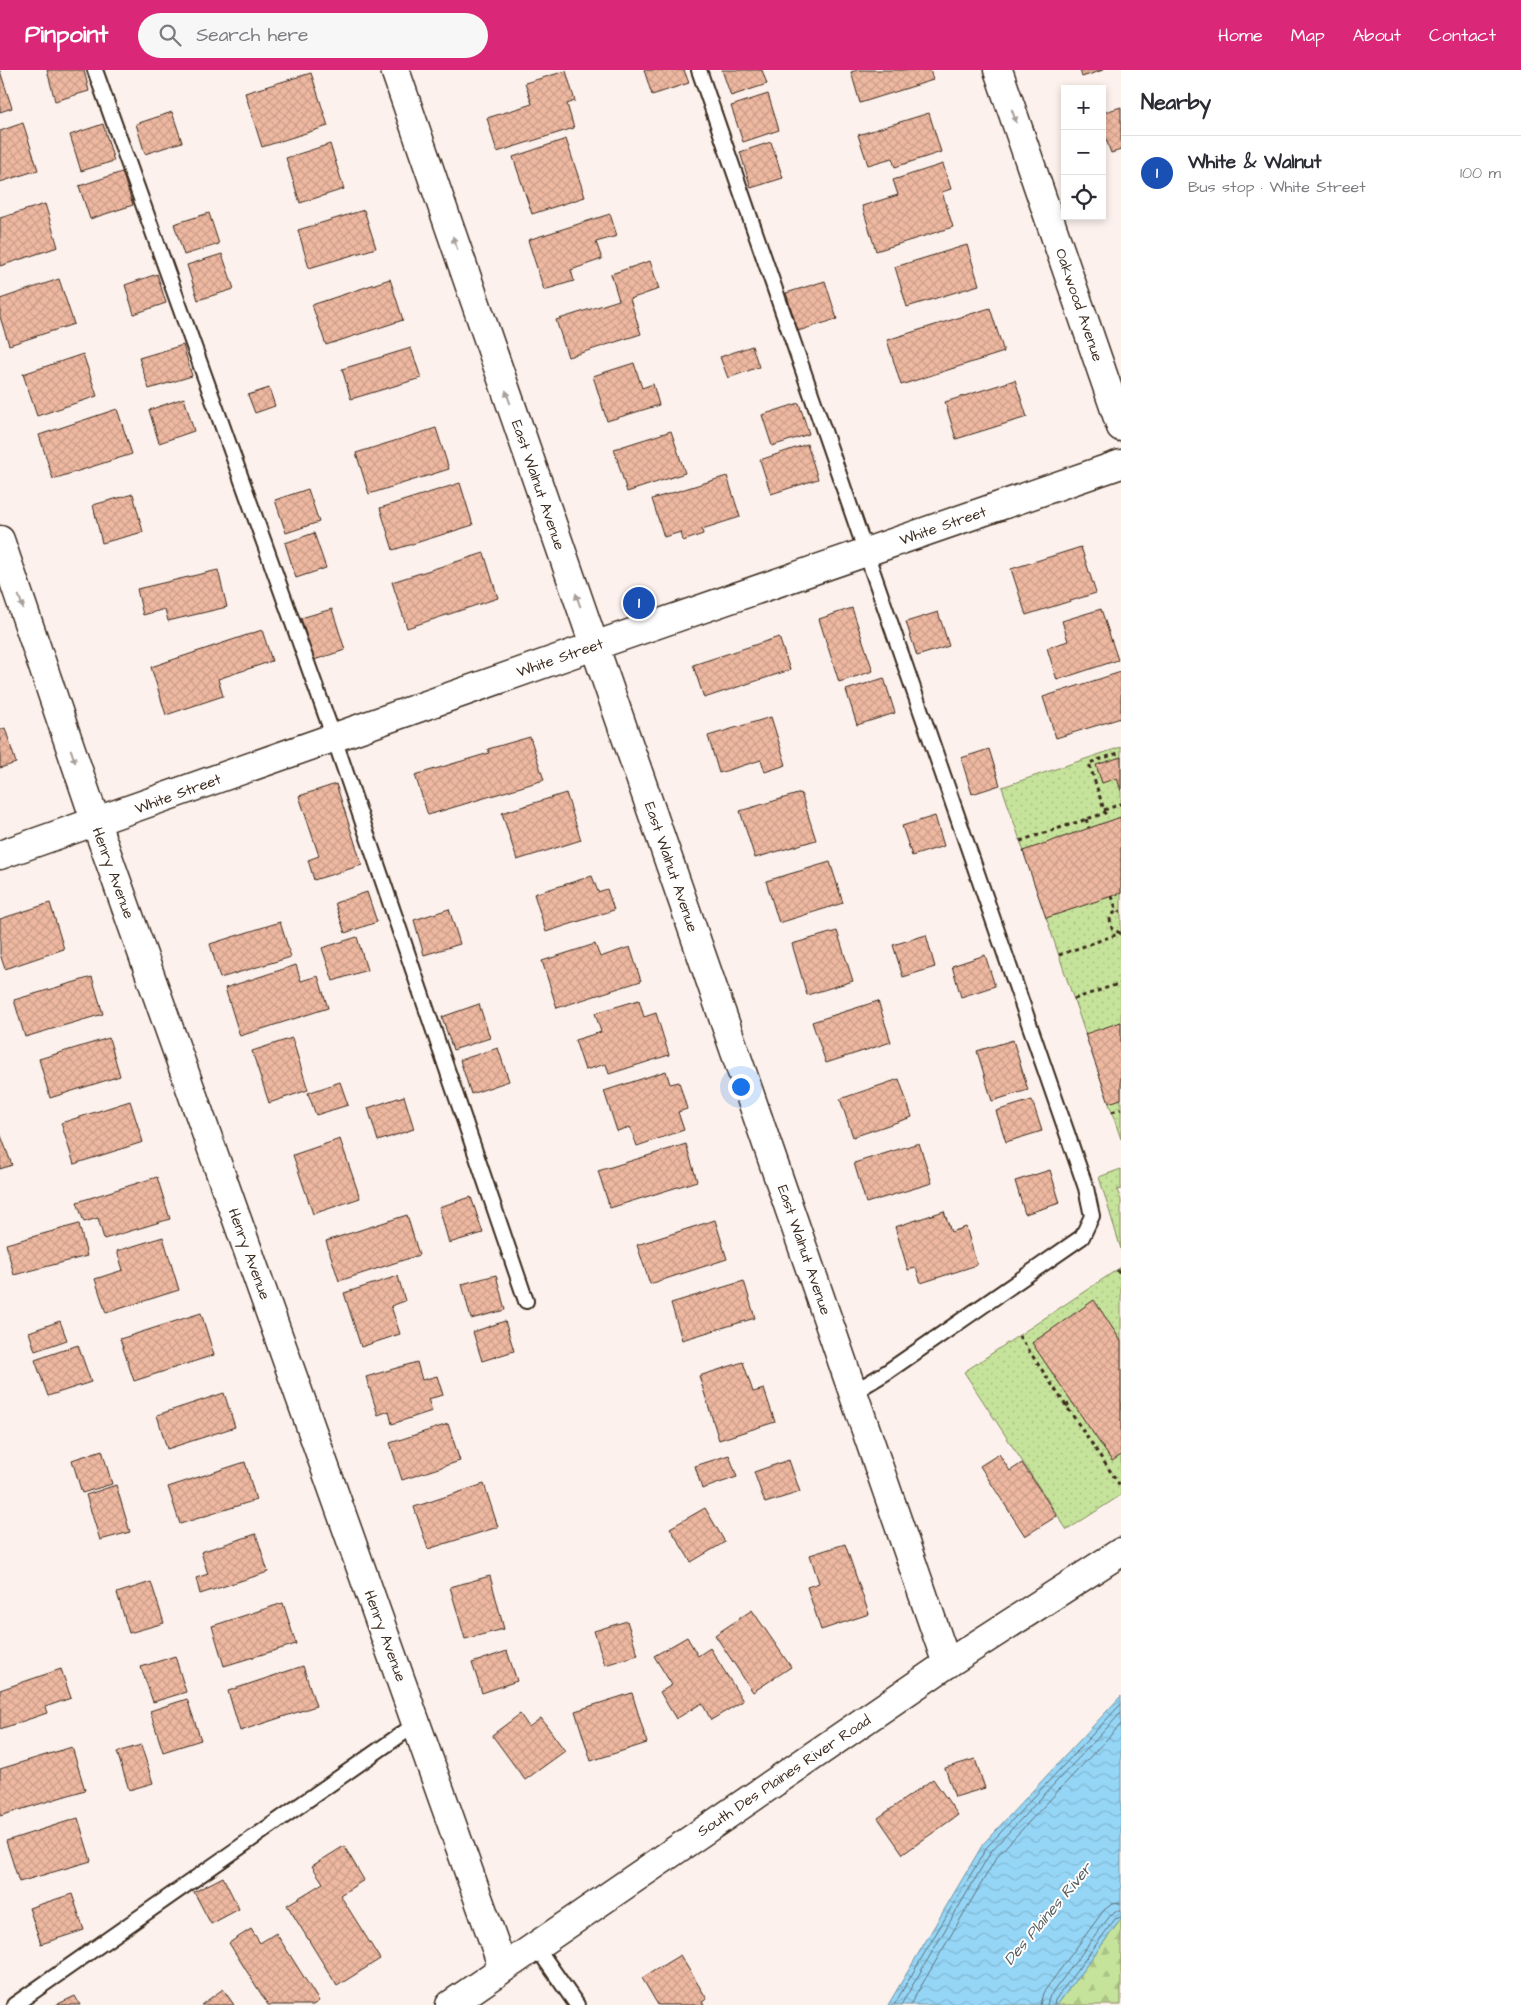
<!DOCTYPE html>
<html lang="en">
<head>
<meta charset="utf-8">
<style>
	body { margin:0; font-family:"Architects Daughter",sans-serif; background:#f7f7f7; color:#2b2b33 }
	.controls { position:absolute; right:15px; top:15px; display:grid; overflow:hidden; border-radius:0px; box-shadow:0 2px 8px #0003 }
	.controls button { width:45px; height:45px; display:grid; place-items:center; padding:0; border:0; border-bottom:1px solid #e1e1e2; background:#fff; color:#2b2b33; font:25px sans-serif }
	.you { position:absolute; left:740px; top:1016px; width:18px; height:18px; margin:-12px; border:4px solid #fff; border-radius:50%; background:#1a73e8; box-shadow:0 0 0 8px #1a73e833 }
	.badge { display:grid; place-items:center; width:32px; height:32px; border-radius:50%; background:#db2777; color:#fff; font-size:16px; font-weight:700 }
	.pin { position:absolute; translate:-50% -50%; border:2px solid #fff; box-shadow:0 1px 5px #0006 }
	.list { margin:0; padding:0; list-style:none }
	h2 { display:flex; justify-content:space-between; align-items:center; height:65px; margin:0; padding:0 20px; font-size:21px }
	h2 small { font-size:16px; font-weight:400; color:#7c7c81 }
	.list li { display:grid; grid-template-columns:32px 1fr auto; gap:15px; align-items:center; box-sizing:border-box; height:75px; padding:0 20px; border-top:1px solid #e1e1e2 }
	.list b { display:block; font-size:19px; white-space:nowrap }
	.list p { margin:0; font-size:16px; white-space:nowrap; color:#7c7c81 }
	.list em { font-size:16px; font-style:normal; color:#7c7c81 }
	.icon { flex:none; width:28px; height:28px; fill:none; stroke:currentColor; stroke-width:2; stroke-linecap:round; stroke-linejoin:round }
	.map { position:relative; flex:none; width:1121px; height:1935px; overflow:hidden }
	header { display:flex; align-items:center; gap:30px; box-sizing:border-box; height:70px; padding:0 25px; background:#db2777; color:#fff }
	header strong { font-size:24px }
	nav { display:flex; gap:28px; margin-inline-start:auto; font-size:18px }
	.search { width:350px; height:45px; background:#f7f7f7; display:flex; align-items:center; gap:12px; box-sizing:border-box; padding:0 18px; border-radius:28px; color:#7c7c81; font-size:19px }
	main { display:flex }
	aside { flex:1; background:#fff }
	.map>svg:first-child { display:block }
</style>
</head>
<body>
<header>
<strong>Pinpoint</strong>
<div class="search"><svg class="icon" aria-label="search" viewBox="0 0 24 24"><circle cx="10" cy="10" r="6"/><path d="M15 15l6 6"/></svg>Search here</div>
<nav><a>Home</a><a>Map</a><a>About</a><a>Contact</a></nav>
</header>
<main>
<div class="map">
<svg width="1121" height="1935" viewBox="0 0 1121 1935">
	<defs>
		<pattern id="green-dots" width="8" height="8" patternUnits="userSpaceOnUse" patternTransform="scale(1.25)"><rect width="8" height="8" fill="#c6e39b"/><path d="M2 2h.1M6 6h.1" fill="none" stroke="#abc385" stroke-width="1.8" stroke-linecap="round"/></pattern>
		<pattern id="forest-firs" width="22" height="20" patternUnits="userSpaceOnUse" patternTransform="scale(1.25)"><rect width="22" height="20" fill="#c6e39b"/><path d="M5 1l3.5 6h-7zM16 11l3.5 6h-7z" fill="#abc385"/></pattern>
		<pattern id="water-waves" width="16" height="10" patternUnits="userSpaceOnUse" patternTransform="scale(1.25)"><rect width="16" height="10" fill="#95d6f7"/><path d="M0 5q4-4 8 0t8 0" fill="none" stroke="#81b8d3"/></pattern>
		<pattern id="building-cross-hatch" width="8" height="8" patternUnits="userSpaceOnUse" patternTransform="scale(1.25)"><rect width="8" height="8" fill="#eeb8a1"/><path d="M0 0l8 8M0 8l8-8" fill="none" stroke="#cd9e8a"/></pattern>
	</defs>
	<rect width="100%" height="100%" fill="#fcf1ec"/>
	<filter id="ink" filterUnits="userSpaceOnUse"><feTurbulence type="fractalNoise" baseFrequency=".02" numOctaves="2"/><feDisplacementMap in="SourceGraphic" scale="10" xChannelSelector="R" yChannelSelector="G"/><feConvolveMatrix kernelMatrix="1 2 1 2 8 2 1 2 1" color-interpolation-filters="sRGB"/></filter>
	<g filter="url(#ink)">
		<g fill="url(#green-dots)" stroke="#80865c">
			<polygon points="1121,677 1121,1069 1002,717"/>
			<polygon points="1121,1099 1121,1119 1117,1120 1121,1130 1121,1179 1099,1107"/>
			<polygon points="1121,1197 1121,1425 1067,1460 964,1302"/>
		</g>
		<polygon fill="url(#forest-firs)" stroke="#80865c" points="1121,1849 1121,1935 1057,1935"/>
		<polygon fill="url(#water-waves)" stroke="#7191a0" points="1121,1626 1121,1849 1057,1935 888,1935 983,1774"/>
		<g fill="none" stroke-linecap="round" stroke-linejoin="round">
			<g stroke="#5f6f75" stroke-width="1">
				<polyline points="894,1935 987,1777 1121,1634"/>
				<polyline points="901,1935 992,1780 1121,1643"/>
				<polyline points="910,1935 998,1785 1121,1654"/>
				<polyline points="1040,1935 1043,1923 1104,1840 1112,1834 1121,1833"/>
				<polyline points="1047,1935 1049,1927 1110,1846 1115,1841 1121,1841"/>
				<polyline points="1054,1935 1055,1930 1115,1849 1121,1847"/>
			</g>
		</g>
		<g fill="url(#building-cross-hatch)" stroke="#3b2a1e">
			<polygon points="47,0 84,0 89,21 55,31"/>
			<polygon points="644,0 684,0 689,13 652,25"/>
			<polygon points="722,0 762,0 767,14 731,26"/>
			<polygon points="858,0 930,0 933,10 860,33 851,2"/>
			<polygon points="1080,0 1103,0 1082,7"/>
			<polygon points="0,1 12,38 0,42"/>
			<polygon points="566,1 575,31 567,34 574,58 497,82 487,48 532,34 525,13"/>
			<polygon points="311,3 328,56 262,77 245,23"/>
			<polygon points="768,24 779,60 743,72 731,36"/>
			<polygon points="1121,37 1121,80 1111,83 1102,58 1102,43"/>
			<polygon points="172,42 182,72 145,84 136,54"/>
			<polygon points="929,43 941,82 895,97 892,88 868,95 858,65"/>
			<polygon points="23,53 38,100 0,112 0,61"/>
			<polygon points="103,54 114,91 81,101 70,65"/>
			<polygon points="566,69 585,127 532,144 513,87"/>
			<polygon points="771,72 783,108 751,118 740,82"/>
			<polygon points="330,74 344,119 300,133 286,88"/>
			<polygon points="943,94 951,119 942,122 953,157 876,181 862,136 898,125 893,110"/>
			<polygon points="122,102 133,135 90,149 79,116"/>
			<polygon points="45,134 58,177 0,196 0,148"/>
			<polygon points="364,140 376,178 309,198 298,160"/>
			<polygon points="209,143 219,174 184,185 174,154"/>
			<polygon points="610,144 617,166 596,172 602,189 571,200 574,211 544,220 528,170"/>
			<polygon points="967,175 979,215 907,237 895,197"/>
			<polygon points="222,184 234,219 198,230 187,195"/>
			<polygon points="650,191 659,219 630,229 641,264 568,287 556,250 619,230 611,204"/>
			<polygon points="157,204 166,233 134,244 125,215"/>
			<polygon points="59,209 74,254 9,275 0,247 0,229"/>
			<polygon points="390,209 403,250 326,275 312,235"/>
			<polygon points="825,211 837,249 798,261 786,223"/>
			<polygon points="990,238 1004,282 901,315 887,270"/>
			<polygon points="183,275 192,306 149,319 139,288"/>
			<polygon points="752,276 759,297 728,308 720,287"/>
			<polygon points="411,278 421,308 351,329 342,299"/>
			<polygon points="83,284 97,326 37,346 23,304"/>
			<polygon points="634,293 642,318 653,314 659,335 607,351 593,306"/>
			<polygon points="1015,310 1027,347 956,369 945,332"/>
			<polygon points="269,318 275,336 255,343 248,325"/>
			<polygon points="184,328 194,361 159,373 149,340"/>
			<polygon points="799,333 809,364 772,376 762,345"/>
			<polygon points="117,339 132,384 53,409 39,365"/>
			<polygon points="436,358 449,399 369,424 356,383"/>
			<polygon points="671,361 685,403 627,422 614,379"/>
			<polygon points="807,374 818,409 771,424 760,390"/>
			<polygon points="727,406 740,447 702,459 703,464 683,471 681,462 664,467 652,429"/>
			<polygon points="460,413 473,455 393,480 380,438"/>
			<polygon points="308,419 319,452 286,463 275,430"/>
			<polygon points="133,424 143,462 102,473 93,435"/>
			<polygon points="314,463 326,498 296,508 285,473"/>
			<polygon points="1081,477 1096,523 1026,545 1011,499"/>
			<polygon points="484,483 498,528 407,558 392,512"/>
			<polygon points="218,500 227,537 168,551 165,539 143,545 137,519"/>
			<polygon points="852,538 873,601 839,612 819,549"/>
			<polygon points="332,539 345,580 314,590 301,548"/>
			<polygon points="1101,539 1118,590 1057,610 1047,578 1068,571 1062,551"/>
			<polygon points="938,542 949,576 917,586 906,552"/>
			<polygon points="262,560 272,591 218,609 223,626 166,645 151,597"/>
			<polygon points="779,567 790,600 704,628 693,595"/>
			<polygon points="1121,602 1121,648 1056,668 1043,627"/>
			<polygon points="884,608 895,643 857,655 846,620"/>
			<polygon points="771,647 786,695 765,702 761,690 719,703 708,666"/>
			<polygon points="5,658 16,693 0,698 0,660"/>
			<polygon points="530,667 544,710 428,745 415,705 489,683 488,679"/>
			<polygon points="989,679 1000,715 972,724 961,688"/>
			<polygon points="1121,687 1121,721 1117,708 1102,713 1096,695"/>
			<polygon points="336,714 362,795 314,810 308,790 319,786 299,726"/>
			<polygon points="566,723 581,770 517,790 502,743"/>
			<polygon points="801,723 816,770 755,788 740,741"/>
			<polygon points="935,746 944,776 912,786 902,756"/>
			<polygon points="1121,747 1121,823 1046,848 1023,781"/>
			<polygon points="830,792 843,833 779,853 766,811"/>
			<polygon points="592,806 598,822 607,819 614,840 546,862 534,824"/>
			<polygon points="367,822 377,852 345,863 335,833"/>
			<polygon points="50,833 64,879 5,899 0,884 0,849"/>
			<polygon points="449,839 460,874 424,885 414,850"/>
			<polygon points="280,852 291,887 220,908 210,874"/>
			<polygon points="837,861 853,911 807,925 792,874"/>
			<polygon points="926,865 935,897 903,907 893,875"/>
			<polygon points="357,867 367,900 333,911 322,878"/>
			<polygon points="595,874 600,887 630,877 641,911 557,938 542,891"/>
			<polygon points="985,885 995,916 961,927 952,896"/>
			<polygon points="296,895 301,911 318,906 328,938 240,966 225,918"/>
			<polygon points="92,907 103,944 25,967 14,930"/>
			<polygon points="639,930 644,947 656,943 669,985 609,1004 606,994 585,1000 575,970 601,962 595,943"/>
			<polygon points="878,931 891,972 826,993 812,952"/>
			<polygon points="479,934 490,968 453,980 442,947"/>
			<polygon points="1121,952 1121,1029 1109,1033 1085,964"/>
			<polygon points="109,968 120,1006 50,1028 39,989"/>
			<polygon points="292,968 308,1020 269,1033 252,981"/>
			<polygon points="1013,970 1028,1020 992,1031 977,981"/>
			<polygon points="498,978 509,1011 471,1024 460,990"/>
			<polygon points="666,1001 670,1014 679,1012 687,1039 678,1042 684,1060 637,1076 630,1057 617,1061 604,1021"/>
			<polygon points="899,1009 912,1047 853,1067 840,1029"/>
			<polygon points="340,1012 348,1035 316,1045 308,1023"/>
			<polygon points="404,1026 414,1059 378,1071 368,1038"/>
			<polygon points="1032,1030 1042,1061 1006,1072 996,1041"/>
			<polygon points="130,1031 143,1072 74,1094 61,1053"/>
			<polygon points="0,1063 12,1095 0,1099"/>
			<polygon points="340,1069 360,1128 313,1144 293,1085"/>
			<polygon points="919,1073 932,1113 866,1133 854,1093"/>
			<polygon points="686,1074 697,1111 610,1138 598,1101"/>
			<polygon points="1050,1100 1060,1133 1025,1144 1015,1111"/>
			<polygon points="157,1107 170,1149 104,1169 98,1148 84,1152 77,1132"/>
			<polygon points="471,1127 483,1163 449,1173 439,1137"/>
			<polygon points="944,1141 951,1162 966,1157 977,1195 921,1213 916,1198 908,1200 895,1157"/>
			<polygon points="407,1145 419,1185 339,1211 326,1171"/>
			<polygon points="715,1150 727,1189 650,1214 637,1175"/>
			<polygon points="79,1154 87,1186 14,1205 6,1174"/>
			<polygon points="163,1167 179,1220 106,1243 95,1209 123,1200 117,1181"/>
			<polygon points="496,1205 505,1240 471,1249 462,1214"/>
			<polygon points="398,1206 405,1231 391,1236 400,1264 361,1277 344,1223"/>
			<polygon points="744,1211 755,1248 682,1270 671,1233"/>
			<polygon points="1094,1230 1121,1271 1121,1385 1112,1391 1032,1273"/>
			<polygon points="201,1243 214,1285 134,1311 120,1269"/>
			<polygon points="60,1251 67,1270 35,1281 29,1262"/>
			<polygon points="505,1251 514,1281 482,1291 473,1262"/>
			<polygon points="78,1275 91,1312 48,1326 35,1290"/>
			<polygon points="417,1292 422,1310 437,1306 443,1325 428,1329 432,1341 392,1354 389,1341 378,1345 366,1307"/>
			<polygon points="743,1292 753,1322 764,1319 775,1352 719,1370 699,1306"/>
			<polygon points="224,1323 235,1357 167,1379 157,1345"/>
			<polygon points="448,1354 460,1391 402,1410 390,1373"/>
			<polygon points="102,1380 112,1414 82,1423 72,1390"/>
			<polygon points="999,1384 1010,1401 1022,1393 1057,1446 1025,1466 980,1396"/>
			<polygon points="729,1385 737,1407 702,1419 695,1396"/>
			<polygon points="789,1390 800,1422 765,1433 754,1402"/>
			<polygon points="245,1392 256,1430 180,1454 168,1417"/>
			<polygon points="484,1414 498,1457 428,1479 414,1437"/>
			<polygon points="116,1415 130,1462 100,1470 86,1425"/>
			<polygon points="705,1438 725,1472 691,1492 670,1458"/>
			<polygon points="256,1464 268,1502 200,1524 196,1508 208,1504 201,1482"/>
			<polygon points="845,1474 869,1544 821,1560 807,1517 819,1513 810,1485"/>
			<polygon points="490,1506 504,1559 465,1569 450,1517"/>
			<polygon points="151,1512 164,1553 129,1563 117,1523"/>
			<polygon points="283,1533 296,1574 224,1596 212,1556"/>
			<polygon points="752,1540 791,1597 753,1622 715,1565"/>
			<polygon points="627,1551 638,1585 605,1595 594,1561"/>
			<polygon points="687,1567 698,1586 710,1578 743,1631 711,1650 702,1633 676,1649 660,1622 672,1615 654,1586"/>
			<polygon points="507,1581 517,1611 482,1623 472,1593"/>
			<polygon points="175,1586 186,1622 153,1632 141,1597"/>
			<polygon points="303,1596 316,1636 240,1661 228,1621"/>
			<polygon points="61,1599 71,1628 45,1637 47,1643 0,1659 0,1620"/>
			<polygon points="632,1623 647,1673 591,1691 575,1641"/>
			<polygon points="187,1629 201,1670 163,1682 150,1641"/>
			<polygon points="520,1644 529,1657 541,1648 565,1681 525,1710 492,1665"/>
			<polygon points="141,1675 153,1713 129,1720 117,1682"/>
			<polygon points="72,1677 85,1720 0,1746 0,1699"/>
			<polygon points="975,1689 985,1718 955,1727 945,1698"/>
			<polygon points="933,1709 958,1745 903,1784 878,1748"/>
			<polygon points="78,1748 91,1791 19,1812 6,1771"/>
			<polygon points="344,1776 364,1810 340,1825 380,1889 337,1916 287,1835 323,1813 312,1796"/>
			<polygon points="223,1807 239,1839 211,1854 194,1822"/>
			<polygon points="72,1824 84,1860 41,1874 29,1838"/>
			<polygon points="251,1859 260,1873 276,1863 319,1931 313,1935 268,1935 229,1873"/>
			<polygon points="680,1885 707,1929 702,1932 704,1935 658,1935 642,1908"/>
			<polygon points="223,1919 234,1935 201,1935"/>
			<polygon points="75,1926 80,1935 56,1935"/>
		</g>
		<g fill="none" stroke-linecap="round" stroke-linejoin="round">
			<defs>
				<g id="lane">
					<polyline points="95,0 334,668 526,1231"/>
					<polyline points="699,0 1086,1118 1092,1146 1082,1167 887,1302 854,1322"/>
					<polyline points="535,1875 577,1935"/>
					<polyline points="14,1935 416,1654"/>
				</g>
				<g id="street">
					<polyline points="395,0 947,1594"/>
					<polyline points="998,0 1121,357"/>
					<polyline points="0,470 96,753 503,1898"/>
					<polyline points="0,785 594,576 1121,394"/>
				</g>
				<polyline id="secondary" points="450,1935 947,1594 1121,1482"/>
			</defs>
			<use href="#lane" stroke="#3b2a1e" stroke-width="18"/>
			<use href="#street" stroke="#3b2a1e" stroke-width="31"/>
			<use href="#secondary" stroke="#3b2a1e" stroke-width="31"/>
			<g stroke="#3b2a1e" stroke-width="3" stroke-dasharray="4 4" stroke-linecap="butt">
				<polyline points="1104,740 1121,734"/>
				<polyline points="1086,749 1089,758"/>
				<polyline points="1020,771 1105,743 1089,693 1121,682"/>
				<polyline points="1112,826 1117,842"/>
				<polyline points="1120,863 1112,859 1110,849 1114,843 1121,841"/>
				<polyline points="1059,885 1121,863"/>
				<polyline points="1074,929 1121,913"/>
				<polyline points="1112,1042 1121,1039"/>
				<polyline points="1117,1200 1121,1206"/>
				<polyline points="1019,1266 1121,1417"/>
				<polyline points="1066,1336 1072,1332"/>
			</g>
			<use href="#lane" stroke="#fff" stroke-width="14"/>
			<use href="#street" stroke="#fff" stroke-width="28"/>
			<use href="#secondary" stroke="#fff" stroke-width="28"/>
		</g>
		<defs><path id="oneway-solid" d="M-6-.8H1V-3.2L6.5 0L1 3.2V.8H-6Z" transform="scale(1.25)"/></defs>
		<g fill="#a79f9a">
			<use href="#oneway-solid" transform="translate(1014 46) rotate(71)"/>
			<use href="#oneway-solid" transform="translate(455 173) rotate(-109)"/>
			<use href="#oneway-solid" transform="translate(508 327) rotate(-109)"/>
			<use href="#oneway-solid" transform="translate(578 530) rotate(-109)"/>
			<use href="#oneway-solid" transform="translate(21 532) rotate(71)"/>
			<use href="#oneway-solid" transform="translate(73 686) rotate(71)"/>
		</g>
	</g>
	<g text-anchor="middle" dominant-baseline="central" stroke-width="4" stroke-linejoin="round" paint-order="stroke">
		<g font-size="15" fill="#3b2a1e" stroke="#fff">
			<text transform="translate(1079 235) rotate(71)">Oakwood Avenue</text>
			<text transform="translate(538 415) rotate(71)">East Walnut Avenue</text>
			<text transform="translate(943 456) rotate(-19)">White Street</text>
			<text transform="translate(560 588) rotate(-19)">White Street</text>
			<text transform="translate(178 724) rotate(-20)">White Street</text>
			<text transform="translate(671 797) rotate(71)">East Walnut Avenue</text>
			<text transform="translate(113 803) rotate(70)">Henry Avenue</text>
			<text transform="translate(804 1180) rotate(71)">East Walnut Avenue</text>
			<text transform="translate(249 1184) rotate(70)">Henry Avenue</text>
			<text transform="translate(385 1566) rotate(70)">Henry Avenue</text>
			<text transform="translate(784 1706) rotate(-34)">South Des Plaines River Road</text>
		</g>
		<g font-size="16" font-style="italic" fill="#565e5f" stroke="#fff">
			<text transform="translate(1048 1844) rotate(-50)">Des Plaines River</text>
		</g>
	</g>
</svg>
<div class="controls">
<button>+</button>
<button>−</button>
<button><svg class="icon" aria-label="locate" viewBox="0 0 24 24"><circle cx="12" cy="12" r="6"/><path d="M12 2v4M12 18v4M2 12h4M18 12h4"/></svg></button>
</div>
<div class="you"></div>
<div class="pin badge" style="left:639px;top:533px;background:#1a4fb4">1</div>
</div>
<aside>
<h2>Nearby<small></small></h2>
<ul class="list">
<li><span class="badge" style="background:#1a4fb4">1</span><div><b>White &amp; Walnut</b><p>Bus stop · White Street</p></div><em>100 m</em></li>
</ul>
</aside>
</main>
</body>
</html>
